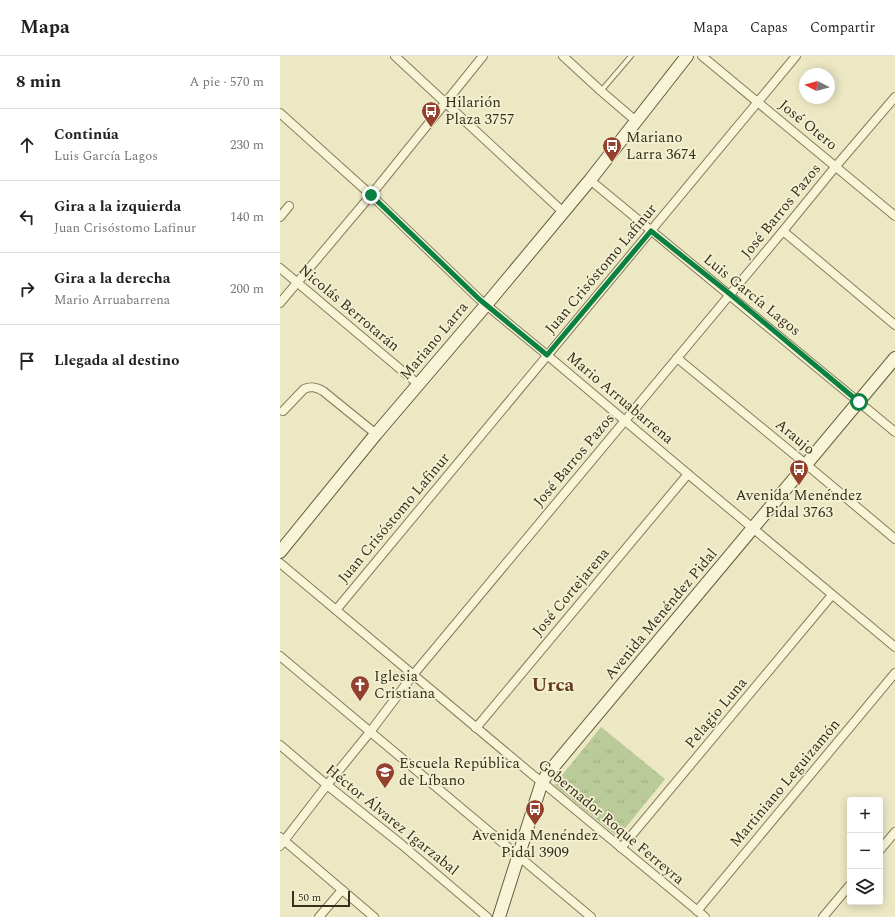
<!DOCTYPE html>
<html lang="es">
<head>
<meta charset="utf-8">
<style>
	body { margin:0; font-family:Spectral,serif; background:#f6f6f6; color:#222 }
	.controls { position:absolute; right:12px; bottom:12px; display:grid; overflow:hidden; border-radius:4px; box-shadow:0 2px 10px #0003 }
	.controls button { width:36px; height:36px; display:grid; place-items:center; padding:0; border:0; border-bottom:1px solid #e0e0e0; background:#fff; color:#222; font:20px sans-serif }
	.compass { position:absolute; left:519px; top:12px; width:36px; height:36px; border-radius:50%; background:#fff; box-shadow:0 2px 10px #0003; rotate:276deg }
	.scale { position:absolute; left:12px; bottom:10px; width:58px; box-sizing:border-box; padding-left:4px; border:2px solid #372f1e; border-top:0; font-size:11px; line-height:14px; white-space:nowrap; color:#372f1e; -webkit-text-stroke:3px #f4f1d3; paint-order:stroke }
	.stop { position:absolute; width:12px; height:12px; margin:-9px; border:3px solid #0b8043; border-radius:50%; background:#fff }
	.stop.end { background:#0b8043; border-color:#fff; box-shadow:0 1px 4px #0008 }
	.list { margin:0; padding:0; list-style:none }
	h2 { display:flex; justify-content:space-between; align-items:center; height:52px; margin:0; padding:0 16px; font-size:17px }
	h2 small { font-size:13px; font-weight:400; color:#767676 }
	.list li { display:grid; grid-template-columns:26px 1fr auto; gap:12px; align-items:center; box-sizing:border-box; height:72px; padding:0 16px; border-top:1px solid #e0e0e0 }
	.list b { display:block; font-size:15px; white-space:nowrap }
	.list p { margin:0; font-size:13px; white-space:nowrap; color:#767676 }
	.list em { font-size:13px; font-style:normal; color:#767676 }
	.icon { flex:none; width:22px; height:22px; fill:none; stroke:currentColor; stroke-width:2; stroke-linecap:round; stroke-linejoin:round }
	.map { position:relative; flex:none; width:615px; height:861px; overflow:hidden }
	header { display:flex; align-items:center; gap:24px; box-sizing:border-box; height:56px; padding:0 20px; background:#fff; border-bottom:1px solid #e0e0e0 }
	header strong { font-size:19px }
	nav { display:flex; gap:22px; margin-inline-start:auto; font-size:14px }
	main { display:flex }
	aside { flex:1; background:#fff }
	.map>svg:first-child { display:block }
</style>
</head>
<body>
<header>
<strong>Mapa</strong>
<nav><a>Mapa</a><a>Capas</a><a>Compartir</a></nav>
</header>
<main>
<aside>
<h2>8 min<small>A pie · 570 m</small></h2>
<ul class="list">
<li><svg class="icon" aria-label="ahead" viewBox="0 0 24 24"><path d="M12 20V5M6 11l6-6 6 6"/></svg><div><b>Continúa</b><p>Luis García Lagos</p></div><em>230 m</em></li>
<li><svg class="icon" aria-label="left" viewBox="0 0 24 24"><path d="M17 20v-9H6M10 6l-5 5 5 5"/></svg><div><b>Gira a la izquierda</b><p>Juan Crisóstomo Lafinur</p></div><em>140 m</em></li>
<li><svg class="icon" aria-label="right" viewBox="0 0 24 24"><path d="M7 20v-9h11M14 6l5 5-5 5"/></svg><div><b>Gira a la derecha</b><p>Mario Arruabarrena</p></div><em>200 m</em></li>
<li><svg class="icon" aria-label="arrive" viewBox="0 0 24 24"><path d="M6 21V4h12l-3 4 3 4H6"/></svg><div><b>Llegada al destino</b></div></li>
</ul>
</aside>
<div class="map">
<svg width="615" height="861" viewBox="0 0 615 861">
	<defs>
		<pattern id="park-tufts" width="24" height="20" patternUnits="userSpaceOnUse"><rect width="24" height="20" fill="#baca98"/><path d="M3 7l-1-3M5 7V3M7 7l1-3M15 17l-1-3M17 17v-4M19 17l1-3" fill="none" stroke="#a0ae83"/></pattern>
	</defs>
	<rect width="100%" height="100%" fill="#ece8c4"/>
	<polygon fill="url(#park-tufts)" points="321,671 385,723 338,781 274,729"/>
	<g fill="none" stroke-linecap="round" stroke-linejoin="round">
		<defs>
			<polyline id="service" points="321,35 351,0"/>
			<g id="minor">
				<polyline points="115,0 283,156"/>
				<polyline points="283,0 321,35 356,65"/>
				<polyline points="422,0 615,160"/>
				<polyline points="0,57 91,139 199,243 267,299 408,418 615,591"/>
				<polyline points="310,124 615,376"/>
				<polyline points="0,161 9,150"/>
				<polyline points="503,175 615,269"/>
				<polyline points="0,212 138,328"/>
				<polyline points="0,247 91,139 203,0"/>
				<polyline points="397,302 527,409 615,483"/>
				<path d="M3 355 24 333C31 330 36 331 43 335L96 378"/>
				<polyline points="0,507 254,720 262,726 425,861"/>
				<polyline points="56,554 516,0"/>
				<polyline points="0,600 311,861"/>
				<polyline points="196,672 408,418"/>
				<polyline points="0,689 47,729 121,788 207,861"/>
				<polyline points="0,781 94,861"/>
				<polyline points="0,790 47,729 90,676 133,619 503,175 556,110 615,41"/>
				<polyline points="341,792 552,539"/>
				<polyline points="600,794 615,776"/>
				<polyline points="417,855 615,617"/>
				<polyline points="39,861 62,834"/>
				<polyline points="543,861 570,829"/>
			</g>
			<g id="secondary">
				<polyline points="0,496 96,378 206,249 310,124 407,0"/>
				<polyline points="219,861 260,732 262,726 269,716 615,302"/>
			</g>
		</defs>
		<use href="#service" stroke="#867b5b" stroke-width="6"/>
		<use href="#minor" stroke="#867b5b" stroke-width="10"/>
		<use href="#secondary" stroke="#685c3e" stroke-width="14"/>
		<use href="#service" stroke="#f7f4d7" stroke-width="4"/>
		<use href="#minor" stroke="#f7f4d7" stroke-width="8"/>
		<use href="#secondary" stroke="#f7f4d7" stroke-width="12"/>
	</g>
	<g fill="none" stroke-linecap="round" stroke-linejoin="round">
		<polyline stroke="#0b8043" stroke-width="5" points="91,139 199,243 267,299 371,175 450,238 579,346"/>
	</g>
	<defs>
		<symbol id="bus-pin" viewBox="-11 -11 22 30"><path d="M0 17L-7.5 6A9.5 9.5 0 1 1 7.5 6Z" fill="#93412d" stroke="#f4f1d3"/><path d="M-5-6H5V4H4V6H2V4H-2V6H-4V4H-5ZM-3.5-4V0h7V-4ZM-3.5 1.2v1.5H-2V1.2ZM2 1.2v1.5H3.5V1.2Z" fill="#fff"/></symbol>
		<symbol id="church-pin" viewBox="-11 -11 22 30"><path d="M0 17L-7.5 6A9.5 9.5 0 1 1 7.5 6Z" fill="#93412d" stroke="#f4f1d3"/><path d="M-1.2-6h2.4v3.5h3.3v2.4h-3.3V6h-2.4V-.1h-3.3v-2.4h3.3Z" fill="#fff"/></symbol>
		<symbol id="school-pin" viewBox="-11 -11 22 30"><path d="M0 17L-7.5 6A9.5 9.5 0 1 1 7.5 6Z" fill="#93412d" stroke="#f4f1d3"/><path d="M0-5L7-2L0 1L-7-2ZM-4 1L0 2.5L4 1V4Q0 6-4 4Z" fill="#fff"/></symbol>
	</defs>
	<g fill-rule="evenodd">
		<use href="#bus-pin" x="140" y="44" width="22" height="30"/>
		<use href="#bus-pin" x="321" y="79" width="22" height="30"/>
		<use href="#bus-pin" x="508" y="402" width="22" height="30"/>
		<use href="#church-pin" x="69" y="618" width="22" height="30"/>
		<use href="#school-pin" x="94" y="705" width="22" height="30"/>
		<use href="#bus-pin" x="244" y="742" width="22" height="30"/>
	</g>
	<g text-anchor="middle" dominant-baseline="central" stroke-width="3.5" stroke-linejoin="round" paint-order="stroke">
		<g font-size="15" fill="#372f1e" stroke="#f4f1d3" text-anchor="start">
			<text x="165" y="46">Hilarión<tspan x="165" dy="17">Plaza 3757</tspan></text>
			<text x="346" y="81">Mariano<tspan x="346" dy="17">Larra 3674</tspan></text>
			<text x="519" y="439" text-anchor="middle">Avenida Menéndez<tspan x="519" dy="17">Pidal 3763</tspan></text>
			<text x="94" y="620">Iglesia<tspan x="94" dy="17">Cristiana</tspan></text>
			<text x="119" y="707">Escuela República<tspan x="119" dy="17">de Líbano</tspan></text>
			<text x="255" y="779" text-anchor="middle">Avenida Menéndez<tspan x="255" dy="17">Pidal 3909</tspan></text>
		</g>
		<g font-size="15" fill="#372f1e" stroke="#f4f1d3">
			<text transform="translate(528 69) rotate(39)">José Otero</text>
			<text transform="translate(501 155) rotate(-51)">José Barros Pazos</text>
			<text transform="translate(321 213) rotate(-50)">Juan Crisóstomo Lafinur</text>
			<text transform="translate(472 239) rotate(39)">Luis García Lagos</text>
			<text transform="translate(69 252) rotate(40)">Nicolás Berrotarán</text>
			<text transform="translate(154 285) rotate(-50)">Mariano Larra</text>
			<text transform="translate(340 342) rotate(40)">Mario Arruabarrena</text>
			<text transform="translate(515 381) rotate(40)">Araujo</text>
			<text transform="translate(294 404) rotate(-50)">José Barros Pazos</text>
			<text transform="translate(114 462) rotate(-50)">Juan Crisóstomo Lafinur</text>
			<text transform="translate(291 536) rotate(-50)">José Cortejarena</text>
			<text transform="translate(381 558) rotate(-50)">Avenida Menéndez Pidal</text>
			<text transform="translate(436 657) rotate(-50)">Pelagio Luna</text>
			<text transform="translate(505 727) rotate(-50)">Martiniano Leguizamón</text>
			<text transform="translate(112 764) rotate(39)">Héctor Álvarez Igarzabal</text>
			<text transform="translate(331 766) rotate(40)">Gobernador Roque Ferreyra</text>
		</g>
		<g font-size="19" font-weight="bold" fill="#623b1f" stroke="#f4f1d3">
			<text x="273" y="629">Urca</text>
		</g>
	</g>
</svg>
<div class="controls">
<button>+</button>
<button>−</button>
<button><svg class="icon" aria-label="layers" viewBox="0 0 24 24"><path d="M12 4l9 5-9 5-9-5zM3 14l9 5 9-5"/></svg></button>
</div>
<svg class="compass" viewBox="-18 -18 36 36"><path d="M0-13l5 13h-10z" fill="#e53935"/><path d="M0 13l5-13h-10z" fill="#767676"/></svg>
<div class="scale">50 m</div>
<div class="stop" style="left:579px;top:346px"></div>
<div class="stop end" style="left:91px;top:139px"></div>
</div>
</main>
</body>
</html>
